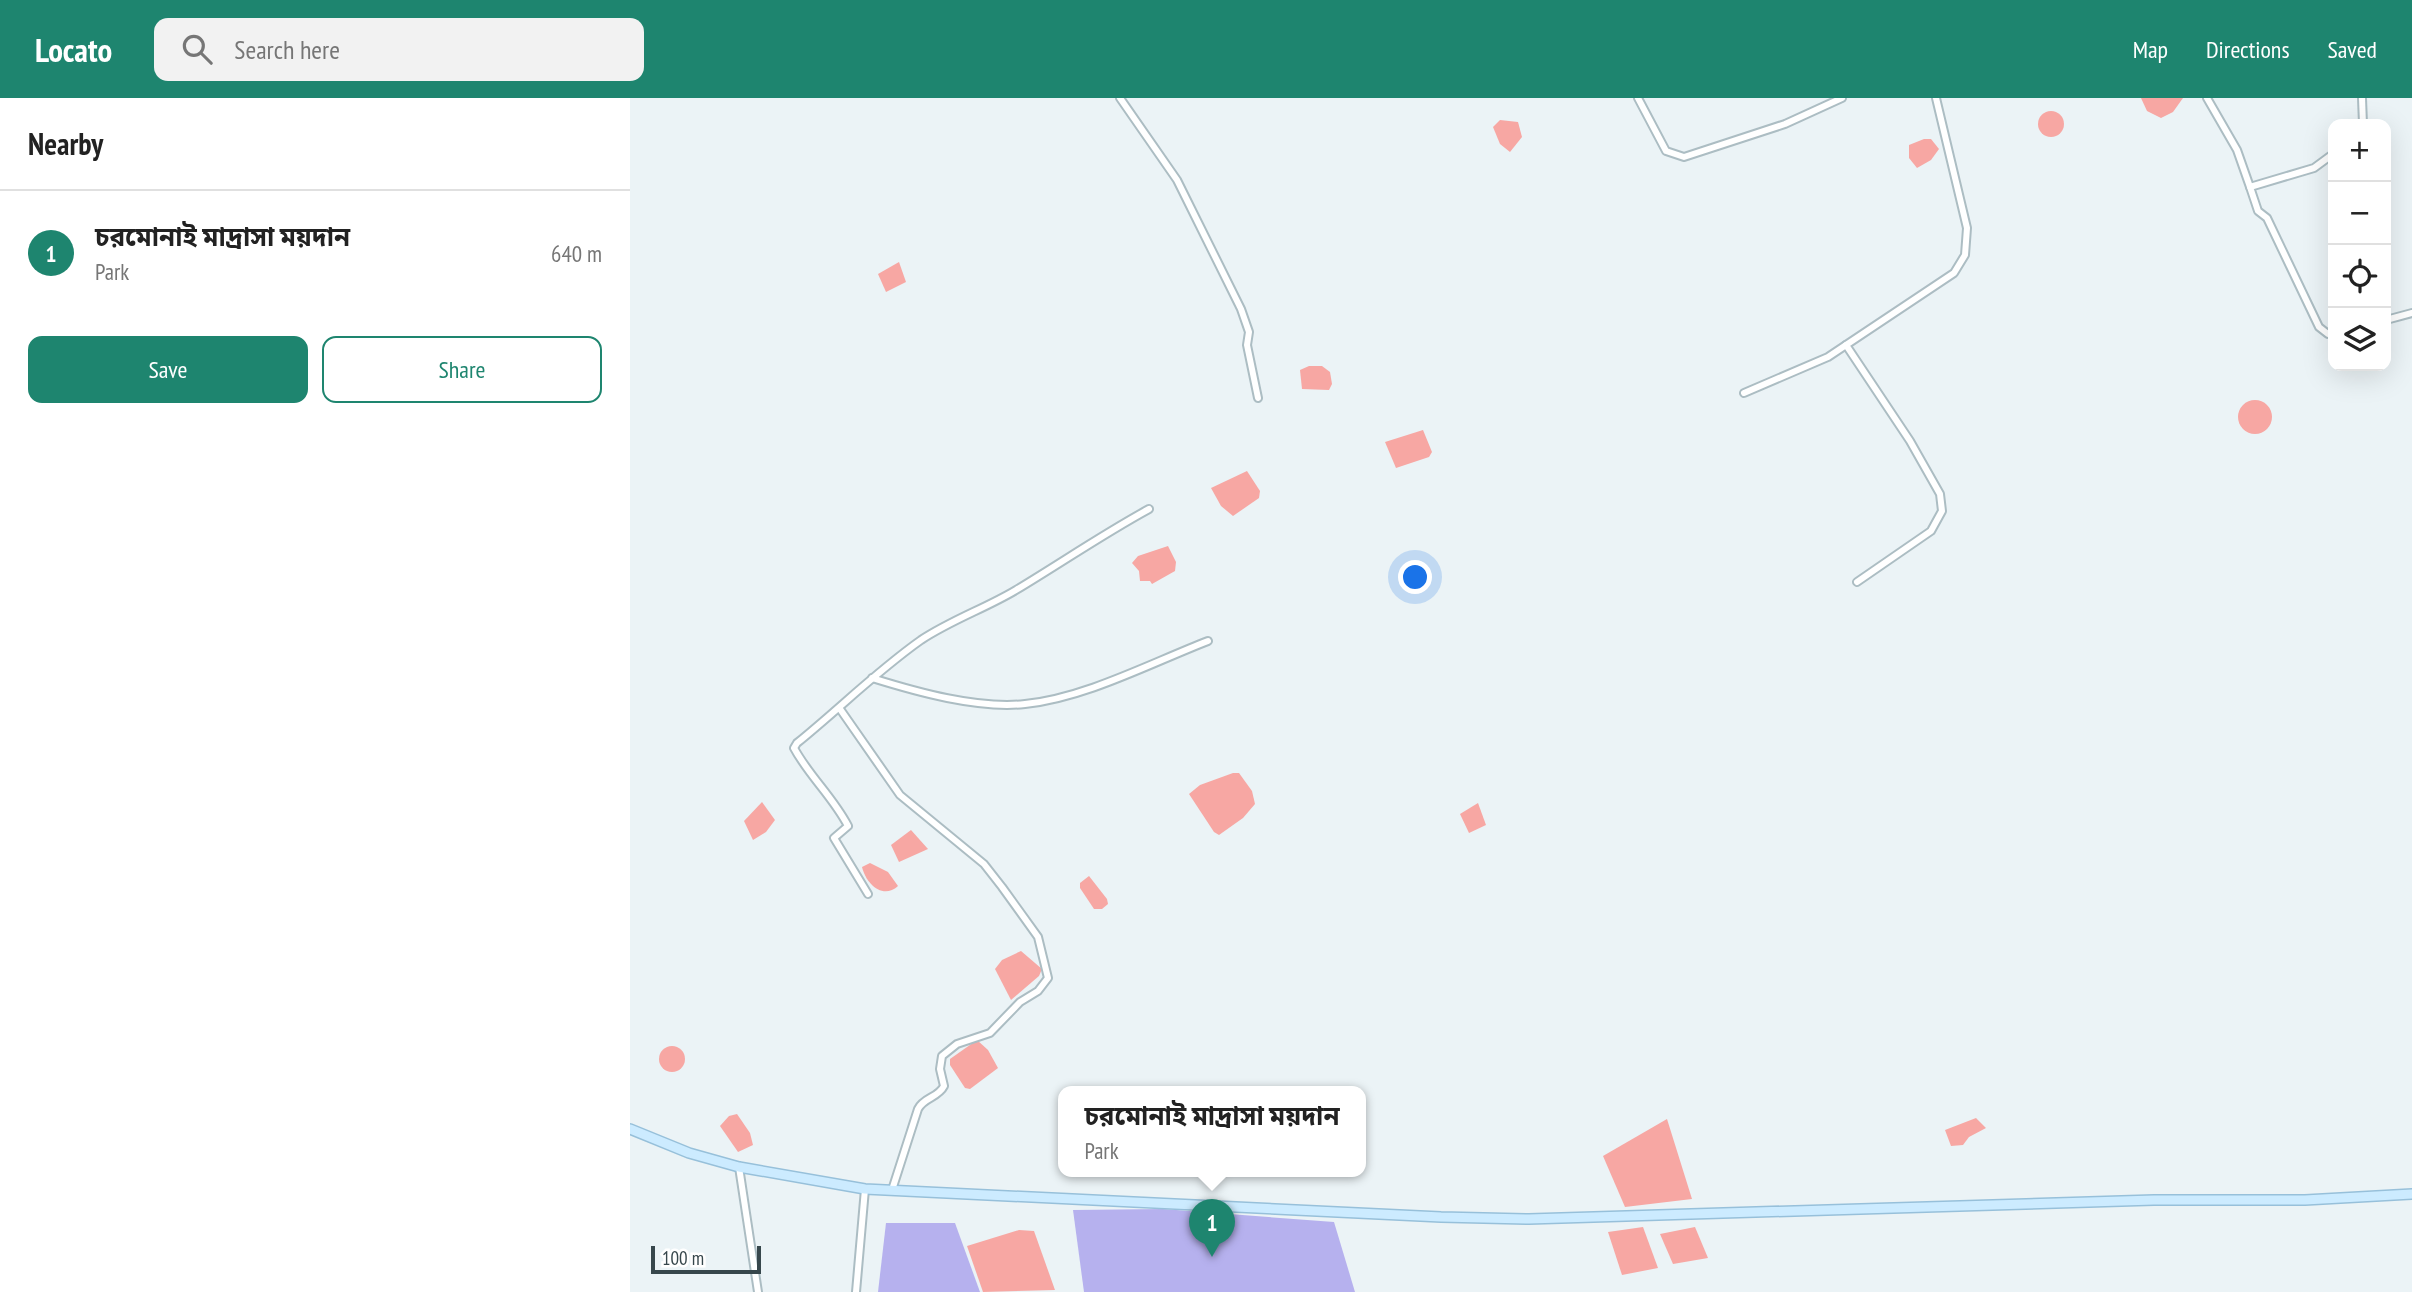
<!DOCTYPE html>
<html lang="en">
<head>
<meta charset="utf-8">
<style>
	body { margin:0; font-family:"PT Sans Narrow","Noto Sans Bengali",sans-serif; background:#f2f2f2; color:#222 }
	.controls { position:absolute; right:21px; top:21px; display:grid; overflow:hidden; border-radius:14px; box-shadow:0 7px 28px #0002 }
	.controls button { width:63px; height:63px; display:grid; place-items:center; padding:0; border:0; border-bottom:2px solid #e0e0e0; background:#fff; color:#222; font:35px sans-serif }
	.scale { position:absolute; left:21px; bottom:18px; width:110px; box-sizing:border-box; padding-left:7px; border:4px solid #37474c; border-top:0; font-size:19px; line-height:24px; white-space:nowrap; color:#37474c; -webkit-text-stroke:5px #fff; paint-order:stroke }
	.you { position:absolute; left:786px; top:480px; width:24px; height:24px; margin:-18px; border:5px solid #fff; border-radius:50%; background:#1a73e8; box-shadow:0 0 0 10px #1a73e833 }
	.badge { display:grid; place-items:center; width:46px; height:46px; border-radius:50%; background:#1e856f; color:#fff; font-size:23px; font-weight:700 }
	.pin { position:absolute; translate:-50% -58px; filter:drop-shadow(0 2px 4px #0008) }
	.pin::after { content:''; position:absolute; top:37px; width:24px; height:21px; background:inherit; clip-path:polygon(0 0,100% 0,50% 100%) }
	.popup { position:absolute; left:428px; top:988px; width:308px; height:91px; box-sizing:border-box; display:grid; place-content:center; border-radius:14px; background:#fff; filter:drop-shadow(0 2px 5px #0005); font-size:23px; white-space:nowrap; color:#767676 }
	.popup b { font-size:26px; color:#222 }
	.popup::after { content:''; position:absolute; left:50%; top:100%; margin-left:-14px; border:14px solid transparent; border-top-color:#fff }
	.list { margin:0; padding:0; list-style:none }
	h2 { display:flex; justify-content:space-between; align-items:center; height:91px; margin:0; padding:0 28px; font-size:30px }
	h2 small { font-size:23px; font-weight:400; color:#767676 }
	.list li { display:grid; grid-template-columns:46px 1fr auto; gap:21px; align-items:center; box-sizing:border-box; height:126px; padding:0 28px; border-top:2px solid #e0e0e0 }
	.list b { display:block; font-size:26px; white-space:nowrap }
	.list p { margin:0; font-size:23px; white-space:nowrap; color:#767676 }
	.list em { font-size:23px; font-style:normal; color:#767676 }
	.actions { display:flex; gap:14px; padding:21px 28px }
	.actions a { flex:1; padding:16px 0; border:2px solid #1e856f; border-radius:14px; text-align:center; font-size:24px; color:#1e856f }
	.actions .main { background:#1e856f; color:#fff }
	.icon { flex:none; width:38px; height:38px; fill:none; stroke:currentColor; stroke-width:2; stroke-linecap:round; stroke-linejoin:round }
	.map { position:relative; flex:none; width:1782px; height:1194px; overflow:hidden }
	header { display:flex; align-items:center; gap:42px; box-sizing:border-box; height:98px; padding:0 35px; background:#1e856f; color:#fff }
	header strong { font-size:33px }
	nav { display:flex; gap:38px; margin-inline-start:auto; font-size:24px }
	.search { width:490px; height:63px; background:#f2f2f2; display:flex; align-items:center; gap:18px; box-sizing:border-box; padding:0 24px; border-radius:14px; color:#767676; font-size:26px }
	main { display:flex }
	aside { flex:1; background:#fff }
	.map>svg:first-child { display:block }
</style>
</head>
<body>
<header>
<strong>Locato</strong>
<div class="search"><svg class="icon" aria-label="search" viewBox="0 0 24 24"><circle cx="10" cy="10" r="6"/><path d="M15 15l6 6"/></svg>Search here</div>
<nav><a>Map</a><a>Directions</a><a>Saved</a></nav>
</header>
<main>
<aside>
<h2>Nearby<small></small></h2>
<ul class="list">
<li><span class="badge">1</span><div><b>চরমোনাই মাদ্রাসা ময়দান</b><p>Park</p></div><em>640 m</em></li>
</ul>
<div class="actions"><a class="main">Save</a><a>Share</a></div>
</aside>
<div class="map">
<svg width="1782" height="1194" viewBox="0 0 1782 1194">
	<rect width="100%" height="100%" fill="#ebf3f6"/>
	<g fill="#b6b1ee">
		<polygon points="533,1111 704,1124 725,1194 454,1194 443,1112"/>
		<polygon points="256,1125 325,1125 350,1194 248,1194"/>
	</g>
	<g fill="#f7a7a3">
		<polygon points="1511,0 1553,0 1543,14 1531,20 1517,13"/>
		<circle cx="1421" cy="26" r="13"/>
		<polygon points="870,22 888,24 892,39 880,54 870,46 863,29"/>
		<polygon points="1294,41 1301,41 1309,51 1301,62 1287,70 1279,60 1279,47"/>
		<polygon points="269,164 276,184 256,194 248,176"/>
		<polygon points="679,268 692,268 700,274 702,286 699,292 672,291 670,272"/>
		<circle cx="1625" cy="319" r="17"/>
		<polygon points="793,332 802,354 799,359 766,370 755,344"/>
		<polygon points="617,373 630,393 629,400 603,418 591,408 581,390"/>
		<polygon points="538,448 546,464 545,473 522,486 520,483 510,483 509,473 502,465 508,458"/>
		<polygon points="603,675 609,675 622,693 625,706 613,720 589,737 584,734 559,696 570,687"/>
		<polygon points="132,704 145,722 136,734 123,742 114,723"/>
		<polygon points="848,705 856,727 839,735 830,716"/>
		<polygon points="281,732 298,751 269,764 261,747"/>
		<path d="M240 765 258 774 268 788C253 802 236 786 232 769Z"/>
		<polygon points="459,778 477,801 478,806 472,811 464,811 450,790 450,785"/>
		<polygon points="391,853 412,871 409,878 381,902 365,871 372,862"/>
		<polygon points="347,942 358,952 368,970 340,991 335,990 320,967 320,961"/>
		<circle cx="42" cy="961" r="13"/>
		<polygon points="107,1016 120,1035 123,1047 108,1054 90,1028 99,1018"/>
		<polygon points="1346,1020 1356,1030 1339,1039 1333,1047 1321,1048 1315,1032"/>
		<polygon points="1037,1021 1062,1101 995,1109 973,1058"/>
		<polygon points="1013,1129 1028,1170 992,1177 978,1134"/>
		<polygon points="1065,1129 1078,1160 1043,1166 1030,1136"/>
		<polygon points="389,1132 404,1133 425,1192 353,1194 337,1148"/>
	</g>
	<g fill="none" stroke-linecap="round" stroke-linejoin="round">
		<defs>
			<g id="minor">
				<polyline points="490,0 547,82 611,211 619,234 617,247 628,300"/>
				<polyline points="1008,0 1036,53 1054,59 1155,26 1212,0"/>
				<polyline points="1577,0 1607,52 1620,89"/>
				<polyline points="1732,0 1733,26"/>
				<polyline points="1703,56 1684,70 1620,89 1628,113 1637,120 1689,229 1698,236 1703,235"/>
				<polyline points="1756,222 1782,215"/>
				<polyline points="1216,247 1280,343 1310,396 1312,413 1301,433 1227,484"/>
				<polyline points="1114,295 1198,259 1324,175 1335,157 1337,130 1306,0"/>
				<path d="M242 580C287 594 347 611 395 606 455 600 521 565 578 543"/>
				<path d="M210 611 270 697 354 766 372 789 408 839 418 880 408 893 390 904 360 935 327 946 312 958 310 971 314 988C308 1000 294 999 288 1011L262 1092"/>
				<path d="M238 796 204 740 218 728C203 699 179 678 164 650L167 645C209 611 247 573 291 542 321 522 356 510 386 492 431 465 473 436 519 411"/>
				<polyline points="109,1069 128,1194"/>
				<polyline points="226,1194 235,1091"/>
			</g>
			<polyline id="secondary" points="0,1031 59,1055 109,1069 235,1091 811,1119 899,1121 1524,1102 1675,1102 1782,1096"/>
		</defs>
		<use href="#minor" stroke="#acbdc3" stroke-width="10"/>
		<use href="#secondary" stroke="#97c0da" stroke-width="12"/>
		<use href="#minor" stroke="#fff" stroke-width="6"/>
		<use href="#secondary" stroke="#ccebff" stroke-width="9"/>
	</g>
</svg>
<div class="controls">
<button>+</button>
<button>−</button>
<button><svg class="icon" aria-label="locate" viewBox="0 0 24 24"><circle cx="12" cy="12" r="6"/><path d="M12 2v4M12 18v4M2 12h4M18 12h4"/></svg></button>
<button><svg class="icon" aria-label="layers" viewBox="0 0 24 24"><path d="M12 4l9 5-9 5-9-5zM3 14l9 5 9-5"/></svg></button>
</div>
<div class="scale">100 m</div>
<div class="you"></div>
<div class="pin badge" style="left:582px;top:1159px">1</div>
<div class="popup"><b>চরমোনাই মাদ্রাসা ময়দান</b>Park</div>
</div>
</main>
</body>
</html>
